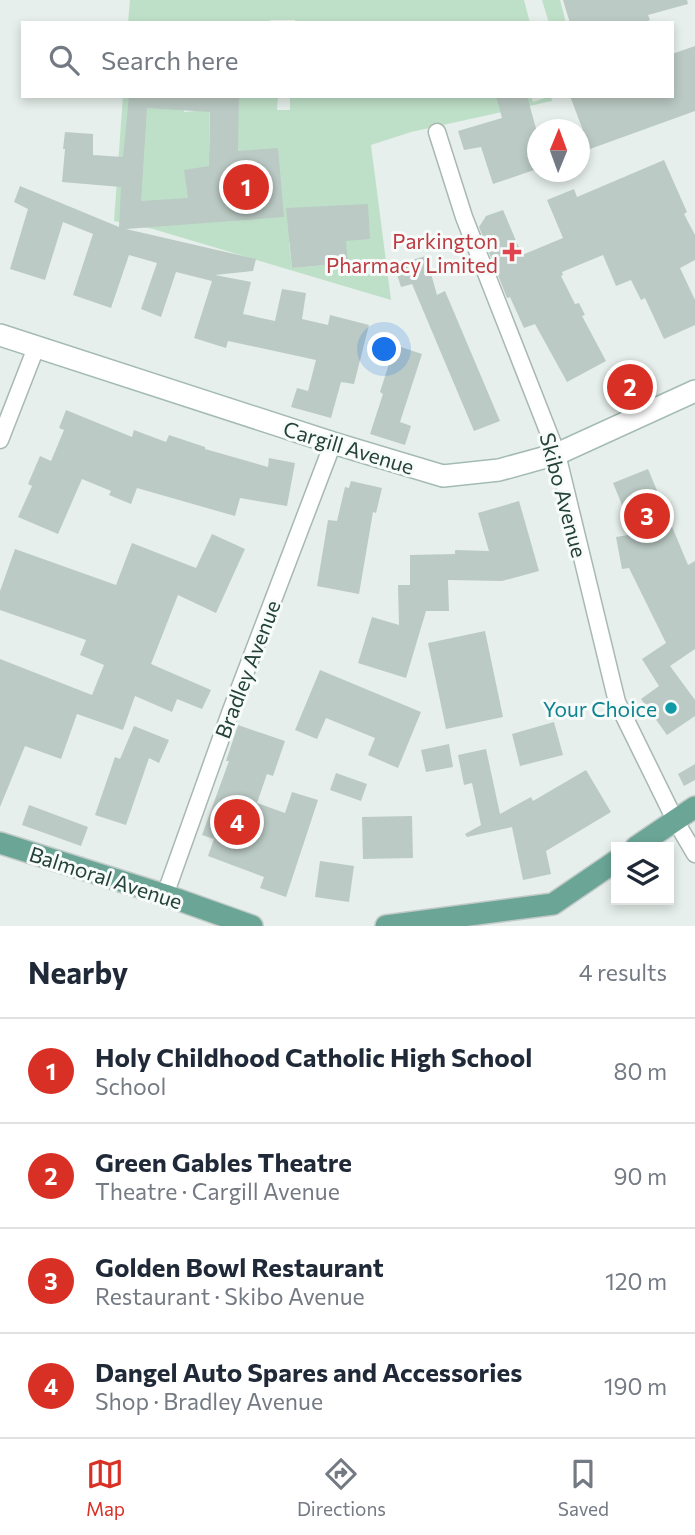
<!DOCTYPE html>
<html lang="en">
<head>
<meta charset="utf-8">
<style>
	body { margin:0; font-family:Commissioner,sans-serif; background:#f6f6f7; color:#1f2937 }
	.controls { position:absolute; right:21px; bottom:21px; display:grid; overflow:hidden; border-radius:0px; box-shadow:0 4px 10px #0003 }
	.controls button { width:63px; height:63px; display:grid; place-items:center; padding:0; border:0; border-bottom:2px solid #e0e1e3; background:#fff; color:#1f2937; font:35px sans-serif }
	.compass { position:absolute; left:527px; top:119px; width:63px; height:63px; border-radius:50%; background:#fff; box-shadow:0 4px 10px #0003; rotate:1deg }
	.you { position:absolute; left:385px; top:350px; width:24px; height:24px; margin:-18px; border:5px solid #fff; border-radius:50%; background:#1a73e8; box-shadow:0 0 0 10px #1a73e833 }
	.badge { display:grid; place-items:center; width:46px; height:46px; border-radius:50%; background:#d93025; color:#fff; font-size:23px; font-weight:700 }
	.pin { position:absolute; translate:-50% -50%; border:4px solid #fff; box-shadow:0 2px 7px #0006 }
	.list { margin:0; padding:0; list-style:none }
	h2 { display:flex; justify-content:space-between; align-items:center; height:91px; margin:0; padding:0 28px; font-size:30px }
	h2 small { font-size:23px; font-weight:400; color:#747a83 }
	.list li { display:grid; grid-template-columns:46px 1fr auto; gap:21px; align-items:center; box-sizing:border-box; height:105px; padding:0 28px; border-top:2px solid #e0e1e3 }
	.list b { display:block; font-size:26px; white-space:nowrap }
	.list p { margin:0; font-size:23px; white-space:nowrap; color:#747a83 }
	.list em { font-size:23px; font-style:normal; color:#747a83 }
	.icon { flex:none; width:38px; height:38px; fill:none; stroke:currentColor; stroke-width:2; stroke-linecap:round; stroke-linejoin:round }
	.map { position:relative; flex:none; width:695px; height:926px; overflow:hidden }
	.search { position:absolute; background:#fff; box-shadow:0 4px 10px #0003; left:21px; right:21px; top:21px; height:77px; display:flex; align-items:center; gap:18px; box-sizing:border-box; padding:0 24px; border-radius:0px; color:#747a83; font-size:26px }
	.sheet { height:511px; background:#fff }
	nav { display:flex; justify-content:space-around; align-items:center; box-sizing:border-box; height:98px; border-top:2px solid #e0e1e3; background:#fff; font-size:19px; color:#747a83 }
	nav a { display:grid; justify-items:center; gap:4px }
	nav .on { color:#d93025 }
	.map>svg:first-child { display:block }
</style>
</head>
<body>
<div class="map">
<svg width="695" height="926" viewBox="0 0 695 926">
	<rect width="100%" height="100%" fill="#e6efeb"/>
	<g fill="#bfe0c8" fill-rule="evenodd">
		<polygon points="130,0 524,0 530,23 295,23 295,20 270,20 270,23 128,23"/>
		<polygon points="542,0 560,0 566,23 549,23"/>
		<path d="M123 96H184V112L196 111V96H210L209 153 239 96H278L277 110H290V96H531L533 102 551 96 552 101 411 132 371 145 391 300 153 229 114 221ZM345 237 347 263 292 268 289 242Z"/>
	</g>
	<g fill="#bbcac4" fill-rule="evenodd">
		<polygon points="563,0 687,0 688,4 648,15 650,20 642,23 570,23"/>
		<polygon points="695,46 695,111 590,149 570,96 672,96 672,54"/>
		<path d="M129 96H239L238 151 278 148 284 217 126 229 256 259 253 271 215 275 251 282 243 314 275 321 282 289 306 293 302 319 328 325 330 315 369 325 354 384 341 382 331 418 291 407 297 388 308 391 316 360 228 341 226 348 194 338 212 281 176 272 161 317 141 309 157 263 129 255 111 308 73 295 93 234 63 222 45 280 10 269 28 209 14 202 20 186 119 227 121 187 62 182 65 149H63L65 132 93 134V155L123 157ZM147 108 210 112 209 166 184 170 188 198 141 201Z"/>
		<polygon points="496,96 527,96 537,132 537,169 493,184 481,147 464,150 458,131 502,118"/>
		<polygon points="664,160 687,212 684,214 695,235 695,260 680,268 695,300 695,325 664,339 645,298 641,300 631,280 616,286 603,255 562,272 563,275 561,276 575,304 579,303 585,315 582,316 606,361 567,382 535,324 524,328 510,297 507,298 479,227 486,216 503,210 522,255 563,238 547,200 574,189 577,197"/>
		<polygon points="368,204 370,239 346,241 348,263 292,268 286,208"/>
		<polygon points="426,256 437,295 445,291 500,421 474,431 412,284 401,287 394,265"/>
		<polygon points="395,345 422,354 400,422 411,426 405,445 370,434 383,394 380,392"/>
		<polygon points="66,410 132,437 134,430 166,442 169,435 205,447 205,449 268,467 269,458 295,463 287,506 240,498 235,516 137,488 131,504 109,495 111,491 82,479 58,534 18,517 32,486 28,484 40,456 51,461 64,430 59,428"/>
		<polygon points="648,469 688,565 695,561 695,649 670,666 695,700 695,716 667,735 641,699 659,686 642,659 666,643 629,568 622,569 616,537 634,534 613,483"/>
		<polygon points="351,481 382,488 376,513 373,512 359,594 317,586 328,520 337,521 345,487 349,488"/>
		<polygon points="519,501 539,571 502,581 448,580 449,611 426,611 406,678 358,663 372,617 399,625 398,585 410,585 410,555 455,554 455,550 489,551 478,513"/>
		<polygon points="212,534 245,549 216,613 178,595 151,664 211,690 202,709 177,699 172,712 135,696 123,730 77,714 61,759 25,746 0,807 0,659 92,695 104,665 80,655 86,640 0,610 0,591 15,549 116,585 132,543 196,568"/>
		<polygon points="485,631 503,717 446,729 428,643"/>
		<polygon points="320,670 421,712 398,768 368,755 375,738 326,718 317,739 295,730"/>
		<polygon points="554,722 563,755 520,766 512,734"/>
		<polygon points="238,725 285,741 273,776 267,774 257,803 285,813 292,792 318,800 286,897 260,888 264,877 208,856 214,839 202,835 229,761 226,761"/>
		<polygon points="134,726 169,740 159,763 149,758 126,825 95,815 115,757 120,759"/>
		<polygon points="449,744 453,767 426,772 421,750"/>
		<polygon points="486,749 500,814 531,797 533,801 586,770 611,812 546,851 551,874 523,880 512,827 467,837 465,834 481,825 472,783 464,785 458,755"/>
		<polygon points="695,764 695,780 684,786 678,774"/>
		<polygon points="336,773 367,784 361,801 330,790"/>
		<polygon points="29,805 88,827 81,846 22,825"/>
		<polygon points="412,816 413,858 363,859 362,817"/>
		<polygon points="320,861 354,866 349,902 315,897"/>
	</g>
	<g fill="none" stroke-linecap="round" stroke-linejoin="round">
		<defs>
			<g id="street">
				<polyline points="437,132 464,217 557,454 617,702 675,820 695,854"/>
				<polyline points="0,440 37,345"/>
				<polyline points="165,895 230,713 333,443"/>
			</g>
			<polyline id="secondary" points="0,335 333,443 443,476 499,470 557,454 695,391"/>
			<g id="primary">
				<polyline points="0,843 165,895 252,926"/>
				<polyline points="636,847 695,807"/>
				<polyline points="386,926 553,904 616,861"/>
			</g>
		</defs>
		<use href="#street" stroke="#a8b8b2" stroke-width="19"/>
		<use href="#secondary" stroke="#a4bbb3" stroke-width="24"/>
		<use href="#primary" stroke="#c2cac8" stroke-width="24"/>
		<use href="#street" stroke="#fff" stroke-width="16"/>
		<use href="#secondary" stroke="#fff" stroke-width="21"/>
		<use href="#primary" stroke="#6aa596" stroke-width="21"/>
	</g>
	<path fill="#e0444e" stroke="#f7fbf9" stroke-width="2.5" d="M508.5 241.5h7v7h7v7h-7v7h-7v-7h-7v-7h7z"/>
	<circle fill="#0f9aa8" stroke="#f7fbf9" stroke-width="2.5" cx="671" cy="708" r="7"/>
	<g text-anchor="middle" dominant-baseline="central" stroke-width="6" stroke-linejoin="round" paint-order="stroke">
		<g font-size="21" fill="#be3a42" stroke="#f7fbf9" text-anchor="end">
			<text x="498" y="240">Parkington<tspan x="498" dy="24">Pharmacy Limited</tspan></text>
		</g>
		<g font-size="21" fill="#24423a" stroke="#f7fbf9">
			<text transform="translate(349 447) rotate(17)">Cargill Avenue</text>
			<text transform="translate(564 495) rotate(75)">Skibo Avenue</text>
			<text transform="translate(247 669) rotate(-69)">Bradley Avenue</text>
			<text transform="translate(106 877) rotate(18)">Balmoral Avenue</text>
		</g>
		<g font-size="21" fill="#0d838f" stroke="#f7fbf9" text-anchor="end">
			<text x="657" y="708">Your Choice</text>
		</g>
	</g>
</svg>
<div class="controls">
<button><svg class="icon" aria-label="layers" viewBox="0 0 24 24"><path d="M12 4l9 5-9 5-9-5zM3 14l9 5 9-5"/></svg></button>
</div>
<svg class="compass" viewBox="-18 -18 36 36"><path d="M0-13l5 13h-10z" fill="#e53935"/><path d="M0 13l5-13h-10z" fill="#747a83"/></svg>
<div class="you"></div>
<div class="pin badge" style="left:246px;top:187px">1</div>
<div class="pin badge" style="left:630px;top:387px">2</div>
<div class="pin badge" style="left:647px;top:516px">3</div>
<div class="pin badge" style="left:237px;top:822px">4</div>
<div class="search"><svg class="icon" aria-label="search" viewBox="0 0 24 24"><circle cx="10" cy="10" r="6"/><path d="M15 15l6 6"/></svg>Search here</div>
</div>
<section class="sheet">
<h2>Nearby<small>4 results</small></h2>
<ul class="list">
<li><span class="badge">1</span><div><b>Holy Childhood Catholic High School</b><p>School</p></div><em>80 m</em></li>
<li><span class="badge">2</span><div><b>Green Gables Theatre</b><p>Theatre · Cargill Avenue</p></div><em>90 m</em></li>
<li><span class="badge">3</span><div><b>Golden Bowl Restaurant</b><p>Restaurant · Skibo Avenue</p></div><em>120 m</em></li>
<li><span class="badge">4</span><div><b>Dangel Auto Spares and Accessories</b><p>Shop · Bradley Avenue</p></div><em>190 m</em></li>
</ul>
</section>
<nav>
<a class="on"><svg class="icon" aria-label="map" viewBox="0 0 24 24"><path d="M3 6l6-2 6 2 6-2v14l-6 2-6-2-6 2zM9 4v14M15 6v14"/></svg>Map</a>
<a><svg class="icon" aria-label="directions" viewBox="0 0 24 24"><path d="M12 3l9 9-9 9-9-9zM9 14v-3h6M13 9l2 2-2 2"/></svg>Directions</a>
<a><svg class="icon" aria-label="saved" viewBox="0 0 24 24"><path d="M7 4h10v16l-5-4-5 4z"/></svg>Saved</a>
</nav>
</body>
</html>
